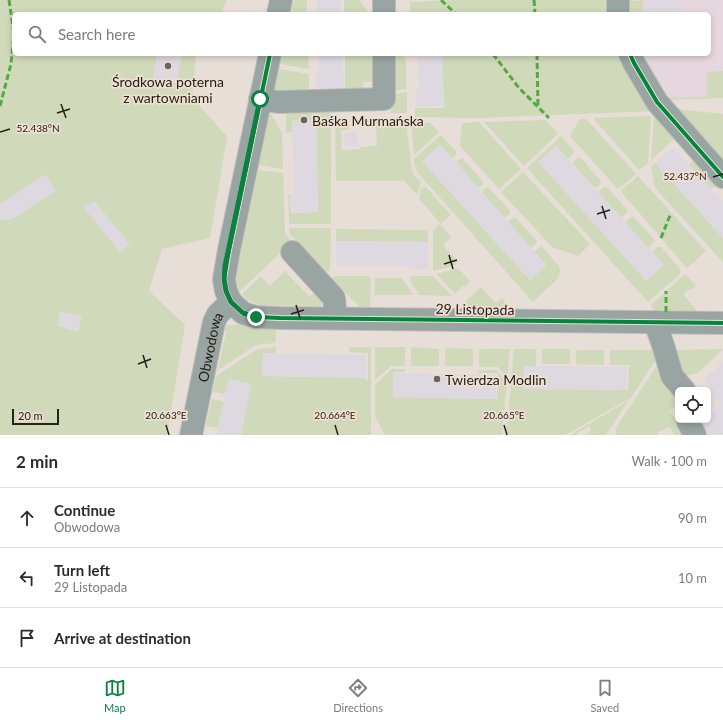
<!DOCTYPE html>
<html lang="en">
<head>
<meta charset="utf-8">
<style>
	body { margin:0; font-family:Lato,sans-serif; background:#f2f2f3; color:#2b2b33 }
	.controls { position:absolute; right:12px; bottom:12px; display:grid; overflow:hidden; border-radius:6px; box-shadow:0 2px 6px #0003 }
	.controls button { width:36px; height:36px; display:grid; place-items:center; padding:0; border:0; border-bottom:1px solid #e1e1e2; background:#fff; color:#2b2b33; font:20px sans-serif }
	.scale { position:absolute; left:12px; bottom:10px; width:47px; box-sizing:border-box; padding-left:4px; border:2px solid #26211b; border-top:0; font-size:11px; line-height:14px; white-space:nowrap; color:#26211b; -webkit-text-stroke:3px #eedfd0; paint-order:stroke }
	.stop { position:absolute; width:12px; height:12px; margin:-9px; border:3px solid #0b8043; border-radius:50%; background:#fff }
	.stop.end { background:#0b8043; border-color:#fff; box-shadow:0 1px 4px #0008 }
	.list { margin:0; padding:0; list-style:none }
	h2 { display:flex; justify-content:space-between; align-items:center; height:52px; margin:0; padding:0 16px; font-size:17px }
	h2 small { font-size:13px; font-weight:400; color:#7c7c81 }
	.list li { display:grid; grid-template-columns:26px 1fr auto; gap:12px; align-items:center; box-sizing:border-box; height:60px; padding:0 16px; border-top:1px solid #e1e1e2 }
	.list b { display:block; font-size:15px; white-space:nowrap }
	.list p { margin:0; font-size:13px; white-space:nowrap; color:#7c7c81 }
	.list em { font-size:13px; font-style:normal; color:#7c7c81 }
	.icon { flex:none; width:22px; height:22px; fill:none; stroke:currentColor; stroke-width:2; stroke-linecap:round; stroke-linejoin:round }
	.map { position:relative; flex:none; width:723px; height:435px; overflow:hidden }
	.search { position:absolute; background:#fff; box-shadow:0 2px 6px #0003; left:12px; right:12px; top:12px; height:44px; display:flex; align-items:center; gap:10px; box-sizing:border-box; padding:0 14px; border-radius:6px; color:#7c7c81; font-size:15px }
	.sheet { height:232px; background:#fff }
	nav { display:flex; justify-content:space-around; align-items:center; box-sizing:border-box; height:56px; border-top:1px solid #e1e1e2; background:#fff; font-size:11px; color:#7c7c81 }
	nav a { display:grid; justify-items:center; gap:2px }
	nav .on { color:#0b8043 }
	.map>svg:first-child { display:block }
</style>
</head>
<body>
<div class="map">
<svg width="723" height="435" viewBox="0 0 723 435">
	<rect width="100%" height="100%" fill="#e7dfd7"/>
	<polygon fill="#e5d7dd" points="626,0 723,0 723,98 665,100 641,54 709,54 709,14 627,14"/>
	<g fill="#d0d9b9">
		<polygon points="0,0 227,0 221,14 14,14 14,54 196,54 192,97 227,137 210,238 162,249 149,291 185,325 167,435 0,435"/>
		<polygon points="294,0 307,0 307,13 291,13"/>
		<polygon points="344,0 359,0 370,14 344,14"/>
		<polygon points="456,0 613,0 614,14 410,14 410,2"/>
		<rect x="624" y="1" width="19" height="13"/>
		<polygon points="282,54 308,54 309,69 280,64"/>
		<polygon points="345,54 376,54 377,82 363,82 363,93 345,96"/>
		<polygon points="390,54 402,54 406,59 406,89 391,92"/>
		<polygon points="442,54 623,54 659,111 477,118 415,117 415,108 444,108"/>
		<polygon points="279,69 309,74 309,97 274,93"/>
		<polygon points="723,71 723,98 665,100 665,98 707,97 707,72"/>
		<polygon points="407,92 407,113 391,113 391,95"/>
		<polygon points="323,108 331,114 331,224 289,224 288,194 290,195 291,213 318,212 316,120 292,121 292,132 286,133 286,110"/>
		<polygon points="667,108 723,114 723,170"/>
		<polygon points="270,114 271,114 282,133 283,169 259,165"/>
		<polygon points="662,115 679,135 651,160 654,116"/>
		<polygon points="651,116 648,163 639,170 593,118"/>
		<polygon points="335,118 340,122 349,122 349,130 341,131 342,150 360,149 361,147 377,146 376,122 406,122 411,163 413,174 421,182 417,195 404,181 336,181"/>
		<polygon points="580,119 586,119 636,174 621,187 617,188 570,136"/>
		<polygon points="546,120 558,134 524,166 484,122"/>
		<polygon points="411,122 430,123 439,132 414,155"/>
		<polygon points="479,122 521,169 499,189 460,146 462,123"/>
		<polygon points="441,135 456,151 456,155 452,158 440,145 422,161 530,280 546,265 534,252 541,246 559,266 560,272 558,278 533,302 418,173 415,167 414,159"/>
		<polygon points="561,136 574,151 573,154 568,159 556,146 538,162 663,265 652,252 658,247 661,247 680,269 680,274 648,302 527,168"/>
		<polygon points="698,156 721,180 711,189 689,164"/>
		<polygon points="462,158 483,181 483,184 478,188 456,162 460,159"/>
		<polygon points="578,158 581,158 601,181 601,183 595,188 572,163"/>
		<polygon points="655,163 723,238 723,262 655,188 651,167"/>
		<polygon points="258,170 283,173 285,234 292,242 240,291 237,284 237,273"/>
		<polygon points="523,172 590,244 578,256 552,247 501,192"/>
		<polygon points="638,176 706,251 687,268 622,193 622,190"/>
		<polygon points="426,187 451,215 441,224 419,199 422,188"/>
		<polygon points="604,187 607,187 627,210 627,213 621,218 598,192"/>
		<polygon points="486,188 489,188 510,211 510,214 504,218 482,192"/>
		<polygon points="631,217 634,217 654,239 654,242 648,248 625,222"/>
		<polygon points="513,218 516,218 537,241 536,243 531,248 508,222"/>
		<polygon points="440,224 451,237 443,245 458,262 456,265 433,271 433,230"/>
		<polygon points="289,228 331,228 330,271 325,271 289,233"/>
		<polygon points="336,229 428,230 428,242 336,241"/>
		<polygon points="458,268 470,281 465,287 463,286 455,293 436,274"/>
		<path d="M285 271 310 297 317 289 323 300 321 306 260 305C252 303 247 300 242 294L261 276 270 286Z"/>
		<polygon points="685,274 696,286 691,290 689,289 683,294 697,311 654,310 651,305"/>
		<polygon points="334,276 369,276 371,279 370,307 361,307 358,305 332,279"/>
		<polygon points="410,276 433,276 452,296 419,295 410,280"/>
		<polygon points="375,278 402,278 413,295 374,295"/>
		<polygon points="481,287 496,303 501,298 505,300 503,308 470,308 465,302"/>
		<polygon points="227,325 276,325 276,340 274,343 256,345 218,370 226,332 225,326"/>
		<polygon points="276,347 276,353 263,353 262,376 366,378 366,381 368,381 368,353 349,352 349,348 350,347 371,347 371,435 241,435 251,384 229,379 225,394 213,392 216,376 258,349"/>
		<polygon points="375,347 405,347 405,366 391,366 375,380"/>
		<polygon points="411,347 439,349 439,366 411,366"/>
		<polygon points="448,348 472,349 473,350 473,366 445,366 445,350"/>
		<polygon points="481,349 510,349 507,378 498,367 479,367 479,350"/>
		<polygon points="514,349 535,349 536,351 536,366 524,366 524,389 628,390 629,365 610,365 610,351 611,350 654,350 657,358 631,398 565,435 506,435"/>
		<polygon points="543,349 569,349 570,351 570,364 542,364 542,351"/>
		<polygon points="723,349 698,373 691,375 683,375 669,350"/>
		<polygon points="577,350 602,350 604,351 604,365 576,364 576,351"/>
		<polygon points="661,359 678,391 678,403 669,411 691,435 674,435 670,427 658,432 659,435 616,435 616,428"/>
		<polygon points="392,369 405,369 405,372 393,372 393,397 497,399 498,373 479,373 479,370 497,370 507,383 502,435 385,435 375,416 375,385"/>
		<polygon points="212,399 224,402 218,428 206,426"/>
		<polygon points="628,401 606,435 585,435 591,431 591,428 589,426 577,433 577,435 570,435"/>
	</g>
	<g fill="#ded9e1">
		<rect x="317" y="0" width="24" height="14"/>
		<rect x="648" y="0" width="31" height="14"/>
		<polygon points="157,54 182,54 177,83 153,79"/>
		<polygon points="319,54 343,54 344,88 316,88 316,74 319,73"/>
		<polygon points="418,54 442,54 443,106 416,107 416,89 419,88"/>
		<polygon points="316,120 318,212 291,213 290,195 294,194 292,121"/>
		<polygon points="357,132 358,146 344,146 344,133"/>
		<polygon points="440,145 546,265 530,280 422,161"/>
		<polygon points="556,146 664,265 646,281 538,162"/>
		<polygon points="673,147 723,202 723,238 655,163"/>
		<polygon points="45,174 56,191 11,220 0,220 0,204"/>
		<polygon points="94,201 130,244 120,252 84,208"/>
		<polygon points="336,241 428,242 428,270 410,269 409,266 336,265"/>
		<polygon points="60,311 82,316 78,332 57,326"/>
		<polygon points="263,353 366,355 366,378 262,376"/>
		<polygon points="723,362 723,435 707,435 706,429 702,422 704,420 708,420 708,416 721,404 706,388 710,385 704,379"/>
		<polygon points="524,366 627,367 626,390 523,389"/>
		<polygon points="393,373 496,375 496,399 393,397"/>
		<polygon points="229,379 251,384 241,435 217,435"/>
	</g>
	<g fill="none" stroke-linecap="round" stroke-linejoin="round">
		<defs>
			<g id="minor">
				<polyline points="384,0 384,14"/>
				<polyline points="618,0 618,14"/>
				<polyline points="278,14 281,0"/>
				<polyline points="270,54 229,250 224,279 226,291 231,302 243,313 256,317 280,318 723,323"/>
				<polyline points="630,54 634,63 657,102 723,177"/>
				<polyline points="260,99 278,102 384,99 384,54"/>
				<polyline points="292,252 334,298 336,318"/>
				<polyline points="655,322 664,348 672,376 684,390"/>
				<polyline points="688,420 688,422 695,435"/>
				<path id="s1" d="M191 435 214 322 218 314 231 302"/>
			</g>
		</defs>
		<use href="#minor" stroke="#c3bdb7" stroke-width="24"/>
		<use href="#minor" stroke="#99a5a2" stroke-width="22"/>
		<g stroke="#53aa43" stroke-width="3" stroke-dasharray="6 3" stroke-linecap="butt">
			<polyline points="9,0 14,34"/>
			<polyline points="441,0 456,14"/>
			<polyline points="534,0 535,14"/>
			<polyline points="493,54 519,88 549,118"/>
			<polyline points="537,54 538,107"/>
			<polyline points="0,106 11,64 14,34"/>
			<polyline points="661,238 671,213"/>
			<polyline points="666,312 666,291"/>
		</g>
		<defs>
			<g id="cycleway">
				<polyline points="270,54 229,250 224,279 226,291 231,302 243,313 256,317 280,318 723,323"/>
				<polyline points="630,54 634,63 657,102 723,177"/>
			</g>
		</defs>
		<use href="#cycleway" stroke="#eedfd0" stroke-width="6"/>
		<use href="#cycleway" stroke="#00873e" stroke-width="4"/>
	</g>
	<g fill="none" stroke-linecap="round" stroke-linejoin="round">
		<polyline stroke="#0b8043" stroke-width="5" points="256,317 243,313 231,302 226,291 224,279 225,266 260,99"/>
	</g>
	<path fill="none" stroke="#26211b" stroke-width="1.5" d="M61 104 66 118M57 113 70 109M0 132 10 129M713 177 723 174M602 206 606 219M597 214 610 210M449 255 453 269M444 264 457 260M296 305 300 318M291 314 304 310M143 355 147 368M138 364 151 359M166 425 169 435M335 425 338 435M504 425 507 435"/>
	<g fill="#6a645d" stroke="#eedfd0" stroke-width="1.5">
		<circle cx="168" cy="66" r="4"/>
		<circle cx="304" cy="120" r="4"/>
		<circle cx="437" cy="379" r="4"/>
	</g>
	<g text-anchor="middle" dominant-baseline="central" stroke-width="3.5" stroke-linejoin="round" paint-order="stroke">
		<g font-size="14" fill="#26211b" stroke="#eedfd0" text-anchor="start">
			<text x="168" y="81" text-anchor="middle">Środkowa poterna<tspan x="168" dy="16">z wartowniami</tspan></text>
			<text x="312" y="120">Baśka Murmańska</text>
			<text x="445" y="379">Twierdza Modlin</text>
		</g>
		<g font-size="14" fill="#26211b" stroke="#eedfd0">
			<text transform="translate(475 309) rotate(1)">29 Listopada</text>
			<text stroke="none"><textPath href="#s1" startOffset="90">Obwodowa</textPath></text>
		</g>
	</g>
	<g font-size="10" text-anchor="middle" fill="#26211b" stroke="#eedfd0" stroke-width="3.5" stroke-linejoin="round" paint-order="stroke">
		<text x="38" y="132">52.438°N</text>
		<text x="685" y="180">52.437°N</text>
		<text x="166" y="419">20.663°E</text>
		<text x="335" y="419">20.664°E</text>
		<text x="504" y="419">20.665°E</text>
	</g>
</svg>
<div class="controls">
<button><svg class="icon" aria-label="locate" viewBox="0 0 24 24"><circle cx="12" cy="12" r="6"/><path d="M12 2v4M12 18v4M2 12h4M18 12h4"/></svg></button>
</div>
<div class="scale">20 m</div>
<div class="stop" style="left:260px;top:99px"></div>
<div class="stop end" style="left:256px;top:317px"></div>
<div class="search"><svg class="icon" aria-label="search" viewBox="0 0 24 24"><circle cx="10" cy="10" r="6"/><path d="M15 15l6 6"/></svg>Search here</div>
</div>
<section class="sheet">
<h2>2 min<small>Walk · 100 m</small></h2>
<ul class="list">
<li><svg class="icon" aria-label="ahead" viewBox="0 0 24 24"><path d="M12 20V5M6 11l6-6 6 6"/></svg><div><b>Continue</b><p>Obwodowa</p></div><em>90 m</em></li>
<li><svg class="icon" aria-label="left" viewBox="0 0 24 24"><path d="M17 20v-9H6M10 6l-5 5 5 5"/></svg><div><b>Turn left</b><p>29 Listopada</p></div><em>10 m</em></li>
<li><svg class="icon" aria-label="arrive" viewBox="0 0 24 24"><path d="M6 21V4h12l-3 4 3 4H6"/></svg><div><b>Arrive at destination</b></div></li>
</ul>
</section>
<nav>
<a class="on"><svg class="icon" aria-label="map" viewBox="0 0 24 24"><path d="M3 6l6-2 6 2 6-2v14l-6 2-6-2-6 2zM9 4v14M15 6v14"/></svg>Map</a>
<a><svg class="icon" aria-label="directions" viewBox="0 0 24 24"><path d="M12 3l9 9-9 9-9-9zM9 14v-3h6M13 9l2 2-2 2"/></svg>Directions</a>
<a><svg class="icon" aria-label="saved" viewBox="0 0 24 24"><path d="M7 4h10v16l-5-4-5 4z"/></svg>Saved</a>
</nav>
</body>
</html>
